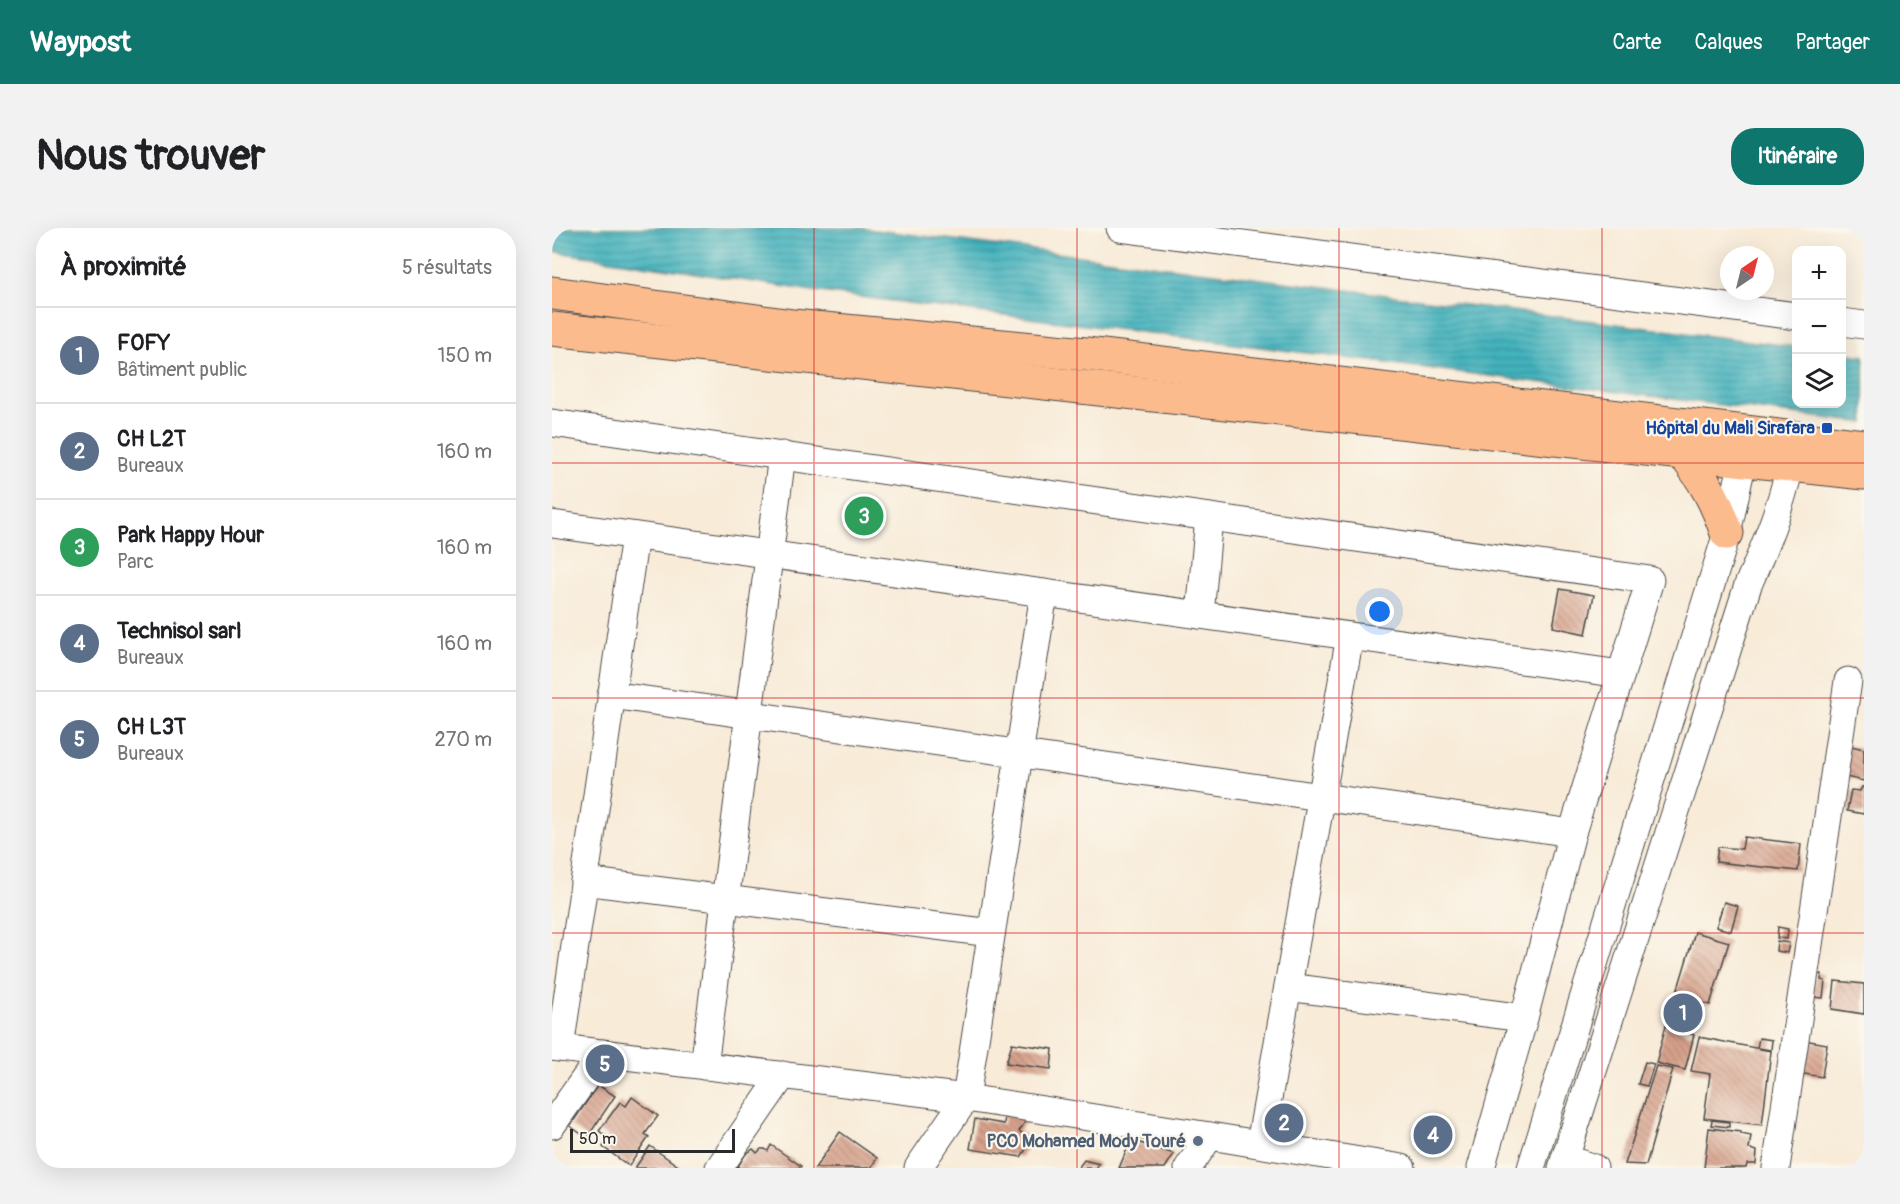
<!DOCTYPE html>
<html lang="fr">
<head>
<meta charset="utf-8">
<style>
	body { margin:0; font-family:Pangolin,sans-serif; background:#f2f2f2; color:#202124 }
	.controls { position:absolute; right:18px; top:18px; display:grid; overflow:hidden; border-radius:12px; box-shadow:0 6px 24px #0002 }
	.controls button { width:54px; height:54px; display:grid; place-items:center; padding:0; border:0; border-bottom:2px solid #e0e0e0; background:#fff; color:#202124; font:30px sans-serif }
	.compass { position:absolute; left:1168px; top:18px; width:54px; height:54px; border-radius:50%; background:#fff; box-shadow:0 6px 24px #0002; rotate:35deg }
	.scale { position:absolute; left:18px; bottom:15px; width:165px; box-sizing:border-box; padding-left:6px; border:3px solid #2b2b2b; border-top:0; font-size:16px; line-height:21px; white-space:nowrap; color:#2b2b2b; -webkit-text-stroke:4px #fbf7ec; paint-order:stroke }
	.you { position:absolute; left:828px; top:384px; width:21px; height:21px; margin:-15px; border:4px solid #fff; border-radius:50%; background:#1a73e8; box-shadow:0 0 0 9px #1a73e833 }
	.badge { display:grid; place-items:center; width:39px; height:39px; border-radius:50%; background:#0f766e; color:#fff; font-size:20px; font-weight:700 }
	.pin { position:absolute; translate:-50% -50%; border:3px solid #fff; box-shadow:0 2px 6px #0006 }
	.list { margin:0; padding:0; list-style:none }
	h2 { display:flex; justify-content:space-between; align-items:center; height:78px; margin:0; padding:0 24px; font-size:26px }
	h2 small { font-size:20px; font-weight:400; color:#757577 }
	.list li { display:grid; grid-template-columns:39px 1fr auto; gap:18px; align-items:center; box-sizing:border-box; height:96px; padding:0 24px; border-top:2px solid #e0e0e0 }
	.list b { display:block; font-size:22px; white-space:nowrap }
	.list p { margin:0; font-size:20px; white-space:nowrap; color:#757577 }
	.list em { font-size:20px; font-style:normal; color:#757577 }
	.icon { flex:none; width:33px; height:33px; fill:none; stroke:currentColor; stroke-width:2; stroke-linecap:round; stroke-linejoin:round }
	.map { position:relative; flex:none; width:1312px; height:940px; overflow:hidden; border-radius:24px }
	header { display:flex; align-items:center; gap:36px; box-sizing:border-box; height:84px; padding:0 30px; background:#0f766e; color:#fff }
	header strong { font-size:28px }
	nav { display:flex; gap:33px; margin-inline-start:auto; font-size:21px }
	.intro { display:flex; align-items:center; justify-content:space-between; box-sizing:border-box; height:144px; padding:0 36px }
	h1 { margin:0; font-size:42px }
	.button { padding:15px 27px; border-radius:24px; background:#0f766e; color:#fff; font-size:21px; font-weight:700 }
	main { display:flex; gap:36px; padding:0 36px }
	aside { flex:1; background:#fff; border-radius:24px; box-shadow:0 6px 24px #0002 }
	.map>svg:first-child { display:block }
</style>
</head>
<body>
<header>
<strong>Waypost</strong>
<nav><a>Carte</a><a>Calques</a><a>Partager</a></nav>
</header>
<div class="intro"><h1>Nous trouver</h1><a class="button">Itinéraire</a></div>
<main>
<aside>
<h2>À proximité<small>5 résultats</small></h2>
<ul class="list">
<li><span class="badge" style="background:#5c6f8a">1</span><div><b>FOFY</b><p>Bâtiment public</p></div><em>150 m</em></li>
<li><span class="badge" style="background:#5c6f8a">2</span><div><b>CH L2T</b><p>Bureaux</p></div><em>160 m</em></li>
<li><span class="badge" style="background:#2e9e5b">3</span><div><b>Park Happy Hour</b><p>Parc</p></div><em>160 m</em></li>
<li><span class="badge" style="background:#5c6f8a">4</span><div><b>Technisol sarl</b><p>Bureaux</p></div><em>160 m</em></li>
<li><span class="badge" style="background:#5c6f8a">5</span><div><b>CH L3T</b><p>Bureaux</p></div><em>270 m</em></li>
</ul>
</aside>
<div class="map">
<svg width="1312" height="940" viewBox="0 0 1312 940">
	<defs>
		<pattern id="water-rules" width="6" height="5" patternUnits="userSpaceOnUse" patternTransform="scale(1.5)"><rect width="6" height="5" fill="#43b2bd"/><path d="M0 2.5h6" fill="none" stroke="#38919a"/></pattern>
		<pattern id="building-back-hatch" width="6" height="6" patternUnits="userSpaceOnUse" patternTransform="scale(1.5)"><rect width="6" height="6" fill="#d7a28c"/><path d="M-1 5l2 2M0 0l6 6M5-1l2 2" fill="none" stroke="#af8473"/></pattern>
	</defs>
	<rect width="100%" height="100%" fill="#fbf7ec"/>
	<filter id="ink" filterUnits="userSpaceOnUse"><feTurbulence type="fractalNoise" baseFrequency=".0167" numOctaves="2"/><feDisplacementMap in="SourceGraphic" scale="12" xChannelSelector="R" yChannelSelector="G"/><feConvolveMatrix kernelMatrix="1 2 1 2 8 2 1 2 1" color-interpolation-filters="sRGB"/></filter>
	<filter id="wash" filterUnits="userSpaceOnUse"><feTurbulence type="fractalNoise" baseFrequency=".008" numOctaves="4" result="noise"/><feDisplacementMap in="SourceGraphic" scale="24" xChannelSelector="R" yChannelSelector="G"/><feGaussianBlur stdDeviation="1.35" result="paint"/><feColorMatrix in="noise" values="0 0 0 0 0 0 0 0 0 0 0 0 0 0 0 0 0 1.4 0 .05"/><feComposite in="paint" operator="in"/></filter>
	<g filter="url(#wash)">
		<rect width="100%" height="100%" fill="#f8ebd8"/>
		<polygon fill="url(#water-rules)" stroke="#376e74" stroke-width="1.5" points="0,0 307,0 1244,119 1244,176 1290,176 1290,125 1312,128 1312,195 261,63 0,23"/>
		<g id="blocks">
			<g fill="url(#building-back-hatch)">
				<polygon points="1008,361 1042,367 1034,406 1001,399"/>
				<polygon points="1295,517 1312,521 1312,553 1289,548"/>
				<polygon points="1310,559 1312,559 1312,586 1295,583 1299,562 1308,563"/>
				<polygon points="1192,609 1249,616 1246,643 1164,634 1166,619 1190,621"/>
				<polygon points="1172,674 1186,678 1179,703 1164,699"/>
				<polygon points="1226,699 1236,701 1235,711 1225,710"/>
				<polygon points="1143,704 1177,714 1158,777 1124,767"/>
				<polygon points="1225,713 1237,715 1235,725 1224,723"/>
				<polygon points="1264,745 1270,746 1269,752 1273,753 1271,770 1261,769"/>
				<polygon points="1283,753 1312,756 1312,786 1280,781"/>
				<polygon points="1114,797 1142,807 1133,842 1104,835"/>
				<polygon points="1147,809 1219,823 1210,897 1152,890 1158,846 1139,843"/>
				<polygon points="1207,810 1220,812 1219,822 1205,820"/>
				<polygon points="1252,812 1275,816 1270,849 1246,845"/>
				<polygon points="460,815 501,821 499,841 454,835"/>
				<polygon points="1093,834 1102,836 1095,858 1086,856"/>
				<polygon points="1104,838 1121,841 1094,937 1073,936"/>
				<polygon points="46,857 63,868 35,910 18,898"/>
				<polygon points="80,869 106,888 93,906 97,909 77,938 51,919 57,910 47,903 68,874 74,878"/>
				<polygon points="453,886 476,890 467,903 480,912 469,929 418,921 423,891 452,896"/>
				<polygon points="1160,892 1177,894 1177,899 1159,897"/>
				<polygon points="1157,900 1189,904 1189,906 1199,908 1197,921 1205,923 1204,936 1195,936 1194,940 1152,940"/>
				<polygon points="288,904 325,930 319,940 263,940"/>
				<polygon points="579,912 622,926 613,940 567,940"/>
				<polygon points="219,917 249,938 247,940 185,940 193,927 201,921 205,925 209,921 213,921 216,923"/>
				<polygon points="98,918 129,940 83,940"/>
				<polygon points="532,932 547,936 544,940 526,940"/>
			</g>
		</g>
	</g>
	<g filter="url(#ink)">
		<use href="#blocks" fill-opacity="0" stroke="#4a4845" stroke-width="1.5"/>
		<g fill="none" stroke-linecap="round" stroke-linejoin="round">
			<defs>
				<g id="minor">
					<polyline points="568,0 1244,88"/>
					<polyline points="1290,94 1312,97"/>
					<polyline points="0,195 1098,352 1020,605 972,790 929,940"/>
					<polyline points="0,296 1069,446"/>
					<polyline points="648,387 657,289"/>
					<polyline points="59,467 1020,605"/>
					<polyline points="32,653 439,705"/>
					<polyline points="736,759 972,790"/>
					<polyline points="0,819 414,870 658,908 850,940"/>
					<polyline points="8,820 83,308"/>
					<polyline points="152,838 230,227"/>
					<polyline points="0,897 51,825"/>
					<polyline points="708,916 798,408"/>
					<polyline points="1013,930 1042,940"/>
					<polyline points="167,940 231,847"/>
					<polyline points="366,940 414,870 492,365"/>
					<polyline points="636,940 658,908"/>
					<polyline points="979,940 1175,305 1195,214"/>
					<path d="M1010 940 1196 357C1216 311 1233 269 1242 219"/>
					<polyline points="1224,940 1296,453"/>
				</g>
				<g id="major">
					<polyline points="0,65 241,98 534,126 1312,218"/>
					<polyline points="0,101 1312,245"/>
					<path d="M1130 224C1152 250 1164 273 1175 305"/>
				</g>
			</defs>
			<use href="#minor" stroke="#4a4845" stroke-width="29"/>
			<use href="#major" stroke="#4a4845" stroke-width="35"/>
			<use href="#minor" stroke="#fff" stroke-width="27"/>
			<use href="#major" stroke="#fbbb8d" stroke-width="33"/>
		</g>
	</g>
	<path fill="none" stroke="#d62828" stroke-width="1.5" stroke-opacity="0.55" d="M262 0V940M525 0V940M787 0V940M1050 0V940M0 235H1312M0 470H1312M0 705H1312"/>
	<rect fill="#1a4fb4" stroke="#fbf7ec" stroke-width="2" x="1269" y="194" width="12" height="12" rx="3"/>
	<circle fill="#5c6f8a" stroke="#fbf7ec" stroke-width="2" cx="646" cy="913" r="6"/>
	<g text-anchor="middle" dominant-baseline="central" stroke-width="4.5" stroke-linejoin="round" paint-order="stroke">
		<g font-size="18" font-weight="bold" fill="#164399" stroke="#fbf7ec" text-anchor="end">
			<text x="1263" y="200">Hôpital du Mali Sirafara</text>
		</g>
		<g font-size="18" font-weight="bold" fill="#4e5e75" stroke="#fbf7ec" text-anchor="end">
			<text x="634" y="913">PCO Mohamed Mody Touré</text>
		</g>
	</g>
</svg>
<div class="controls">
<button>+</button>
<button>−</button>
<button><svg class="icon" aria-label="layers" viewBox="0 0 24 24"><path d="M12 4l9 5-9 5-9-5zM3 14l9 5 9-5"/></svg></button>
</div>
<svg class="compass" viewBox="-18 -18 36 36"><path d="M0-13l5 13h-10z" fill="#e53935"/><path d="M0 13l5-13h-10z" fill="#757577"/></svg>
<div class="scale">50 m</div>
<div class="you"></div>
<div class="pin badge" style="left:1131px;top:785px;background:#5c6f8a">1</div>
<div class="pin badge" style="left:732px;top:895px;background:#5c6f8a">2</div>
<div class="pin badge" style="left:312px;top:288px;background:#2e9e5b">3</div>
<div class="pin badge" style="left:881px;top:907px;background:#5c6f8a">4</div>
<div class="pin badge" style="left:53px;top:836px;background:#5c6f8a">5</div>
</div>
</main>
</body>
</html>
